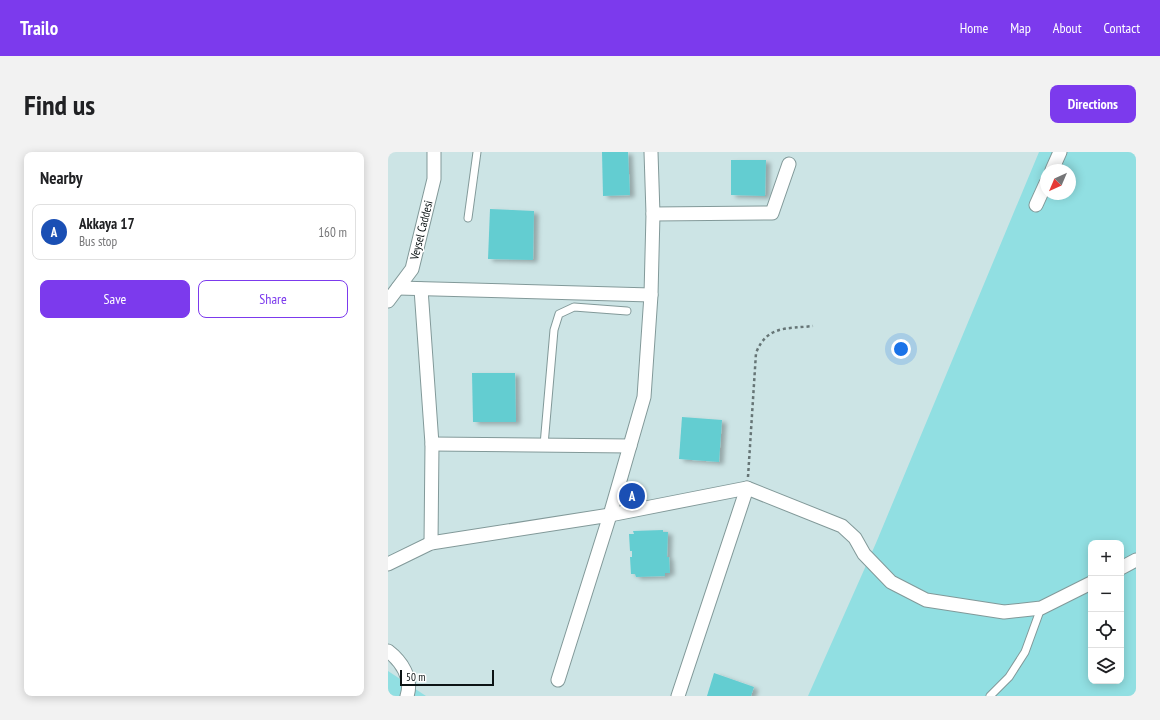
<!DOCTYPE html>
<html lang="en">
<head>
<meta charset="utf-8">
<style>
	body { margin:0; font-family:"PT Sans Narrow",sans-serif; background:#f2f2f2; color:#202124 }
	.controls { position:absolute; right:12px; bottom:12px; display:grid; overflow:hidden; border-radius:8px; box-shadow:0 2px 10px #0003 }
	.controls button { width:36px; height:36px; display:grid; place-items:center; padding:0; border:0; border-bottom:1px solid #e0e0e0; background:#fff; color:#202124; font:20px sans-serif }
	.compass { position:absolute; left:652px; top:12px; width:36px; height:36px; border-radius:50%; background:#fff; box-shadow:0 2px 10px #0003; rotate:224deg }
	.scale { position:absolute; left:12px; bottom:10px; width:94px; box-sizing:border-box; padding-left:4px; border:2px solid #0c1415; border-top:0; font-size:11px; line-height:14px; white-space:nowrap; color:#0c1415; -webkit-text-stroke:3px #fff; paint-order:stroke }
	.you { position:absolute; left:513px; top:197px; width:14px; height:14px; margin:-10px; border:3px solid #fff; border-radius:50%; background:#1a73e8; box-shadow:0 0 0 6px #1a73e833 }
	.badge { display:grid; place-items:center; width:26px; height:26px; border-radius:50%; background:#7c3aed; color:#fff; font-size:13px; font-weight:700 }
	.pin { position:absolute; translate:-50% -50%; border:2px solid #fff; box-shadow:0 1px 4px #0006 }
	.list { margin:0; padding:0; list-style:none }
	h2 { display:flex; justify-content:space-between; align-items:center; height:52px; margin:0; padding:0 16px; font-size:17px }
	h2 small { font-size:13px; font-weight:400; color:#757577 }
	.list li { display:grid; grid-template-columns:26px 1fr auto; gap:12px; align-items:center; box-sizing:border-box; height:56px; margin:0 8px 8px; padding:0 8px; border:1px solid #e0e0e0; border-radius:8px }
	.list b { display:block; font-size:15px; white-space:nowrap }
	.list p { margin:0; font-size:13px; white-space:nowrap; color:#757577 }
	.list em { font-size:13px; font-style:normal; color:#757577 }
	.actions { display:flex; gap:8px; padding:12px 16px }
	.actions a { flex:1; padding:9px 0; border:1px solid #7c3aed; border-radius:8px; text-align:center; font-size:14px; color:#7c3aed }
	.actions .main { background:#7c3aed; color:#fff }
	.icon { flex:none; width:22px; height:22px; fill:none; stroke:currentColor; stroke-width:2; stroke-linecap:round; stroke-linejoin:round }
	.map { position:relative; flex:none; width:748px; height:544px; overflow:hidden; border-radius:8px }
	header { display:flex; align-items:center; gap:24px; box-sizing:border-box; height:56px; padding:0 20px; background:#7c3aed; color:#fff }
	header strong { font-size:19px }
	nav { display:flex; gap:22px; margin-inline-start:auto; font-size:14px }
	.intro { display:flex; align-items:center; justify-content:space-between; box-sizing:border-box; height:96px; padding:0 24px }
	h1 { margin:0; font-size:28px }
	.button { padding:10px 18px; border-radius:8px; background:#7c3aed; color:#fff; font-size:14px; font-weight:700 }
	main { display:flex; gap:24px; padding:0 24px }
	aside { flex:1; background:#fff; border-radius:8px; box-shadow:0 2px 10px #0003 }
	.map>svg:first-child { display:block }
</style>
</head>
<body>
<header>
<strong>Trailo</strong>
<nav><a>Home</a><a>Map</a><a>About</a><a>Contact</a></nav>
</header>
<div class="intro"><h1>Find us</h1><a class="button">Directions</a></div>
<main>
<aside>
<h2>Nearby<small></small></h2>
<ul class="list">
<li><span class="badge" style="background:#1a4fb4">A</span><div><b>Akkaya 17</b><p>Bus stop</p></div><em>160 m</em></li>
</ul>
<div class="actions"><a class="main">Save</a><a>Share</a></div>
</aside>
<div class="map">
<svg width="748" height="544" viewBox="0 0 748 544">
	<defs>
		<filter id="shadow"><feDropShadow dx="4.5" dy="2.5" stdDeviation="2" flood-color="#0004"/></filter>
	</defs>
	<rect width="100%" height="100%" fill="#cce4e5"/>
	<g fill="#91dfe2" fill-rule="evenodd">
		<path d="M651 0H748V544H420L488 391ZM658 18H682V42H658ZM703 391H733V529H703Z"/>
		<polygon points="0,519 38,544 0,544"/>
	</g>
	<g fill="#63cdd1" filter="url(#shadow)">
		<polygon points="214,0 240,0 242,43 215,44"/>
		<polygon points="343,8 378,8 377,44 343,43"/>
		<polygon points="102,57 146,59 145,108 100,107"/>
		<polygon points="84,221 127,221 128,270 85,270"/>
		<polygon points="294,265 334,268 331,310 291,307"/>
		<polygon points="275,378 275,380 280,380 279,405 281,405 282,421 277,421 277,424 248,425 247,422 243,422 242,405 244,405 244,399 242,399 241,382 246,382 245,379"/>
		<polygon points="326,521 366,535 363,544 319,544"/>
	</g>
	<g fill="none" stroke-linecap="round" stroke-linejoin="round">
		<defs>
			<g id="service">
				<polyline points="80,66 89,0"/>
				<polyline points="156,293 166,178 171,162 186,155 239,159"/>
				<polyline points="602,544 621,525 637,500 653,456"/>
			</g>
			<g id="minor">
				<polyline points="664,18 672,0"/>
				<polyline points="648,53 658,31"/>
				<polyline points="265,62 384,61 401,12"/>
				<polyline points="10,136 263,143"/>
				<polyline points="33,137 44,292 43,391"/>
				<polyline points="0,149 24,117 46,27 46,0"/>
				<polyline points="44,292 242,294"/>
				<polyline points="0,412 43,391 222,363 359,336 454,374 467,386 476,402 503,430 538,448 616,460 653,456 703,431"/>
				<polyline points="733,416 748,408"/>
				<path d="M0 499C13 509 25 526 19 544"/>
				<polyline points="170,528 222,363 256,245 263,143 265,62 263,0"/>
				<polyline points="290,544 359,336"/>
			</g>
		</defs>
		<use href="#service" stroke="#829999" stroke-width="9"/>
		<use href="#minor" stroke="#829999" stroke-width="15"/>
		<path stroke="#667576" stroke-width="2.5" stroke-dasharray="3 3" stroke-linecap="butt" d="M360 325 368 201C379 173 399 177 425 174"/>
		<use href="#service" stroke="#fff" stroke-width="7"/>
		<use href="#minor" stroke="#fff" stroke-width="13"/>
	</g>
	<g text-anchor="middle" dominant-baseline="central" stroke-width="3" stroke-linejoin="round" paint-order="stroke">
		<g font-size="12" fill="#0c1415" stroke="#fff">
			<text transform="translate(33 78) rotate(-76)">Veysel Caddesi</text>
		</g>
	</g>
</svg>
<div class="controls">
<button>+</button>
<button>−</button>
<button><svg class="icon" aria-label="locate" viewBox="0 0 24 24"><circle cx="12" cy="12" r="6"/><path d="M12 2v4M12 18v4M2 12h4M18 12h4"/></svg></button>
<button><svg class="icon" aria-label="layers" viewBox="0 0 24 24"><path d="M12 4l9 5-9 5-9-5zM3 14l9 5 9-5"/></svg></button>
</div>
<svg class="compass" viewBox="-18 -18 36 36"><path d="M0-13l5 13h-10z" fill="#e53935"/><path d="M0 13l5-13h-10z" fill="#757577"/></svg>
<div class="scale">50 m</div>
<div class="you"></div>
<div class="pin badge" style="left:244px;top:344px;background:#1a4fb4">A</div>
</div>
</main>
</body>
</html>
